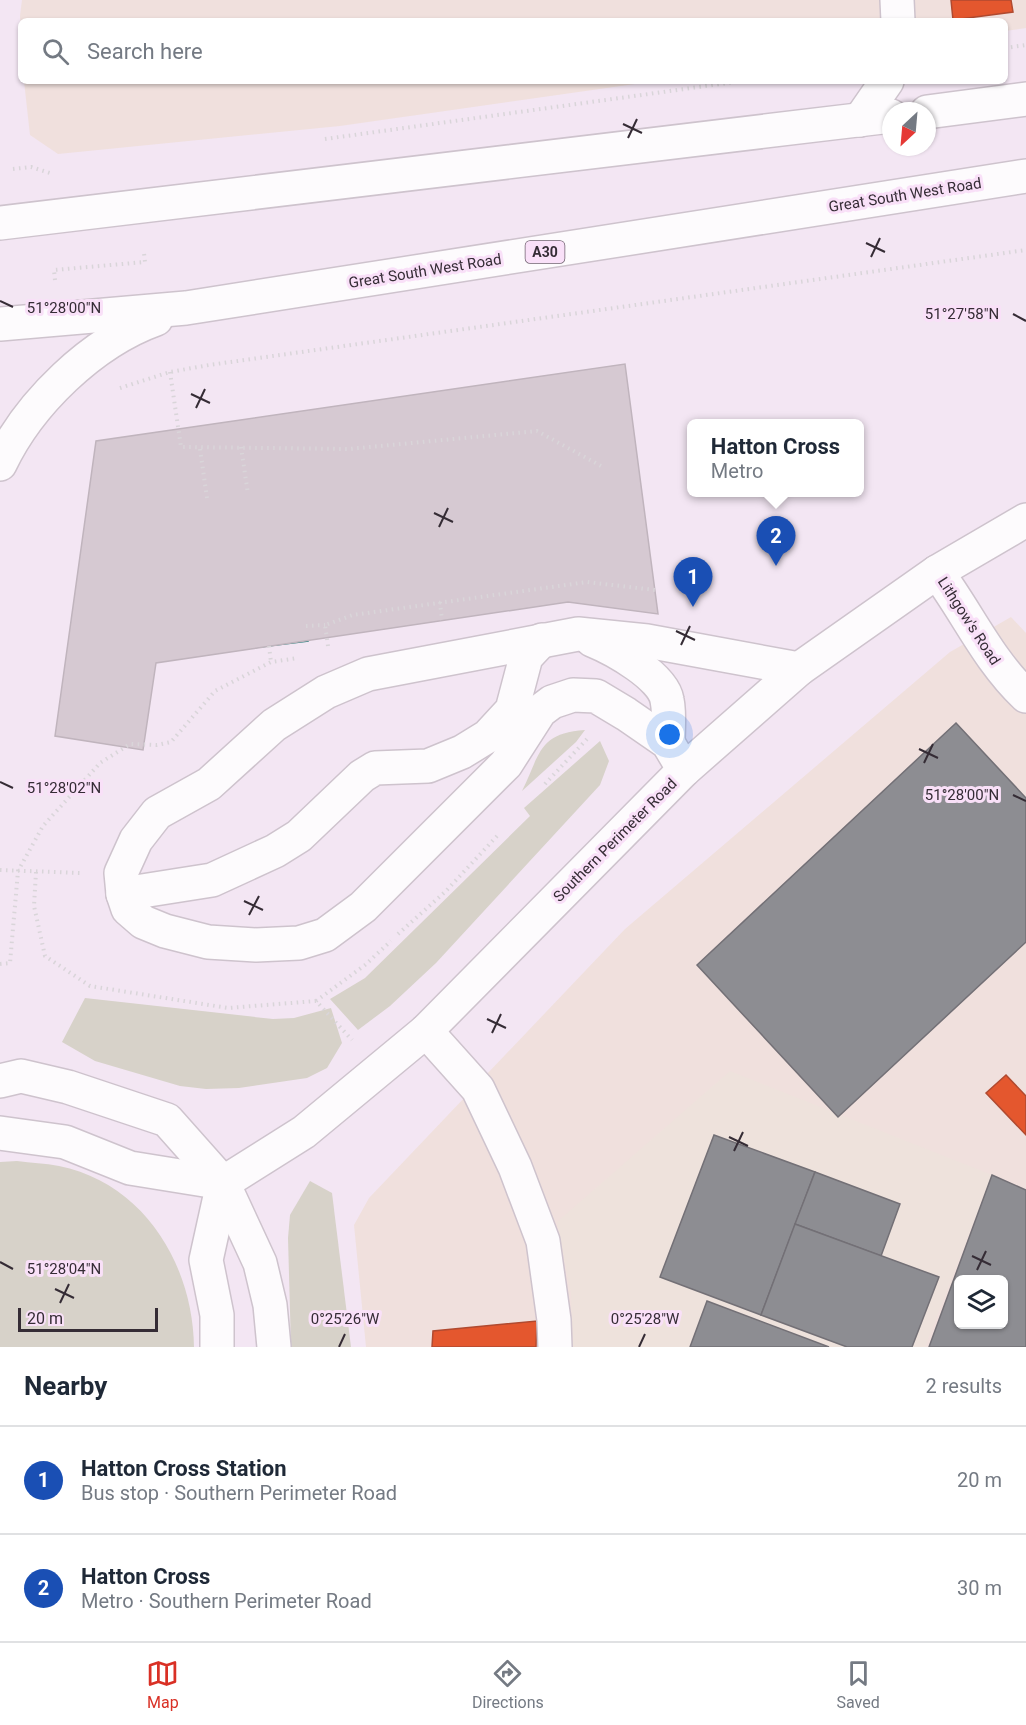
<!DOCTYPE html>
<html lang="en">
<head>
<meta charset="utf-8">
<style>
	body { margin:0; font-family:Roboto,sans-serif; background:#f6f6f7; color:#1f2937 }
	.controls { position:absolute; right:18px; bottom:18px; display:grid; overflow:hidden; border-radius:9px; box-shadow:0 2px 4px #0004 }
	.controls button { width:54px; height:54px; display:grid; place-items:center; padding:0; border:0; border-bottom:2px solid #e0e1e3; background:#fff; color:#1f2937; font:30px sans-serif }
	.compass { position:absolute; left:882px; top:102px; width:54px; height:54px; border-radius:50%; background:#fff; box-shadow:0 2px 4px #0004; rotate:206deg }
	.scale { position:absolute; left:18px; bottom:15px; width:140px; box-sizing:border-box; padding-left:6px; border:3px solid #352c35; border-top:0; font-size:16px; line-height:21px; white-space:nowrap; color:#352c35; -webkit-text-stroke:4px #f9e0f8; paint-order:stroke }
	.you { position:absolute; left:670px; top:735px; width:21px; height:21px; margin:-15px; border:4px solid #fff; border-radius:50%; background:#1a73e8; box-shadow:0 0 0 9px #1a73e833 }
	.badge { display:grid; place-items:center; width:39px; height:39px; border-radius:50%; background:#d93025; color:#fff; font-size:20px; font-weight:700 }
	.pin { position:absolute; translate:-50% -50px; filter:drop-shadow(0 2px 3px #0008) }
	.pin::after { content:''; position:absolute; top:32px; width:21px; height:18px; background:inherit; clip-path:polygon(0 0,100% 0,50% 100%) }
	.popup { position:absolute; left:687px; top:419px; width:177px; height:78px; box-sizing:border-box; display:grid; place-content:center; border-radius:9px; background:#fff; filter:drop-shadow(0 2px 4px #0005); font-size:20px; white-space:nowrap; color:#747a83 }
	.popup b { font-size:22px; color:#1f2937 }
	.popup::after { content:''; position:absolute; left:50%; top:100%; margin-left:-12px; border:12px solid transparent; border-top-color:#fff }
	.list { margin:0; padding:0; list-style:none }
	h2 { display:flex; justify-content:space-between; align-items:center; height:78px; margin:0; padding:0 24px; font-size:26px }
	h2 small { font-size:20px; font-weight:400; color:#747a83 }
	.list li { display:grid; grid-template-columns:39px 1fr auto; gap:18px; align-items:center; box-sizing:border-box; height:108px; padding:0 24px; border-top:2px solid #e0e1e3 }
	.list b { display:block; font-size:22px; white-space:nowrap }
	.list p { margin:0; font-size:20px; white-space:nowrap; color:#747a83 }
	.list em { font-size:20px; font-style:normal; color:#747a83 }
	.icon { flex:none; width:33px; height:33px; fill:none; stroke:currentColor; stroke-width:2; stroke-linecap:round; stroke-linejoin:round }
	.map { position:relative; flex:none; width:1026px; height:1347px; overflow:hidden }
	.search { position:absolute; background:#fff; box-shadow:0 2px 4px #0004; left:18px; right:18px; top:18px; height:66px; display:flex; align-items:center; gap:15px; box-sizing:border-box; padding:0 21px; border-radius:9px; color:#747a83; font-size:22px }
	.sheet { height:294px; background:#fff }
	nav { display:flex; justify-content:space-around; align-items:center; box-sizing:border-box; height:84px; border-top:2px solid #e0e1e3; background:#fff; font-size:16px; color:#747a83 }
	nav a { display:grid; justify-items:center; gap:3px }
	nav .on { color:#d93025 }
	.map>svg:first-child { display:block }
</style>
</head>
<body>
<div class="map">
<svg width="1026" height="1347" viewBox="0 0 1026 1347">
	<rect width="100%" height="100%" fill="#f3e6f3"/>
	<g fill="#f0e0dd" fill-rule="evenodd">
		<polygon points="22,0 1026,0 1026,28 1005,31 1005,21 21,21 21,32 20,16"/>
		<polygon points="24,81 656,81 340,126 58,154 30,135"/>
		<path d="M1011 617 1026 633V1347H366L354 1225 369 1198 625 929 950 652ZM958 1280H1004V1324H958Z"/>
	</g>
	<polygon fill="#eee2dc" points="730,1071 992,1175 925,1347 573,1347 571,1293 557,1222"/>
	<g fill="#d7d2c9">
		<path d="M585 730 576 742 522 791C540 755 538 733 585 730Z"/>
		<polygon points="600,741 609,761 600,785 436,963 390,1006 358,1030 330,999 365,978 530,816 524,808"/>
		<polygon points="85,998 273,1019 294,1018 331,1008 342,1043 327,1068 307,1078 239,1088 206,1089 180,1086 95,1061 62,1042"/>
		<path d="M17 1161C31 1163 45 1163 59 1166 144 1183 193 1265 194 1347H0V1162Z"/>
		<polygon points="310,1181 332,1193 351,1347 291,1347 288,1238 290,1215"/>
	</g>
	<g fill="#e4572e" stroke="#b04a30" stroke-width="1.5">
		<polygon points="951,0 1011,0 1013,12 953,20"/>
		<polygon points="1006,1075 1026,1096 1026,1135 986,1093"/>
		<polygon points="537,1321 536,1347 432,1347 433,1331"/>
	</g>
	<polygon fill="#17a398" stroke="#207f7a" stroke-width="1.5" points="535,436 506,547 300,571 285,612 306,626 308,641 212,653 202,576 175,580 187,501 402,476 398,449"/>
	<g fill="#8d8d92" stroke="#737076" stroke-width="1.5" fill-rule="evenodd">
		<polygon points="956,723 1026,798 1026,942 838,1117 697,965"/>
		<polygon points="714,1135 815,1172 761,1315 660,1277"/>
		<polygon points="815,1172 900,1204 881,1256 795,1224"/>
		<path d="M992 1175 1026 1190V1347H929ZM958 1280H1004V1324H958Z"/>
		<polygon points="795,1224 939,1277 912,1347 847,1347 761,1315"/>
		<polygon points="707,1301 829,1347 690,1347"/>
	</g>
	<polygon fill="#d6c9d2" stroke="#c0b4bd" stroke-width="1.5" points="625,364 658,614 568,602 156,663 143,750 55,736 96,441"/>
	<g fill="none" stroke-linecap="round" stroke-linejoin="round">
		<defs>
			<g id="minor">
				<polyline points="897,0 898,21"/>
				<polyline points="860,120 887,81"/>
				<path d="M937 572C968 614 988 660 1026 696"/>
				<path d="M592 640C614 649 663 676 667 700 670 714 668 729 668 743"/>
				<polyline points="684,770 668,743 626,714 596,696 573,695 552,702 540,711 506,764 363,907 325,935 299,943 256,945 208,942 165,931 143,922 128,909 123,894 121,873 136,840 157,813 209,784 274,725 326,692 368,674 578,634 647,641 799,669"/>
				<polyline points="123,894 212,880 275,851 299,836 362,776 375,768 428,766 462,752 488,736 512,710 526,657 542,640"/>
				<polyline points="426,1031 478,1089 515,1167 543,1241 554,1320 555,1347"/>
				<polyline points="0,1081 21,1076 68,1087 167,1120 223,1183 260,1263 270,1305 274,1347"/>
				<polyline points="0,1133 65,1142 130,1168 223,1183"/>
				<polyline points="223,1183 304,1132 426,1031 684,770 799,669 937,572 1026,520"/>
				<polyline points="217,1347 217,1315 206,1260 223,1183"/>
			</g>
			<g id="highway">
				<polyline points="927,112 1026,99"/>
				<polyline points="0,223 891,116"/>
				<polyline points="0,324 186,308 1026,176"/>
				<path d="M0 464C29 403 92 342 156 319"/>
			</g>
		</defs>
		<use href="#minor" stroke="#cec3cd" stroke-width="36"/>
		<use href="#highway" stroke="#cec3cd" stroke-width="36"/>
		<g stroke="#d9d5d9" stroke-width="4" stroke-dasharray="1.5 4.5" stroke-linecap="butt">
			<polyline points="1005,48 1026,45"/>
			<polyline points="325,139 742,81"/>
			<polyline points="13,169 31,167 50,173"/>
			<polyline points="55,280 54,270 145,262 144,253"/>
			<polyline points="170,372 181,447 349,449 537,431 603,467"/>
			<polyline points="120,388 170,372 209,365 1026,250"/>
			<polyline points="241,447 248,494"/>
			<polyline points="200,449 207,498"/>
			<polyline points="440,602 442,620"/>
			<polyline points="306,626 325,625"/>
			<polyline points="269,646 271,662"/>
			<polyline points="328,646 325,625 353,615 587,582 655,590"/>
			<polyline points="545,784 587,739"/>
			<polyline points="0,870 81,873"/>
			<polyline points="36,872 34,906 45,956 90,986 228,1008 316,1001 352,1040"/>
			<polyline points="398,934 446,891 497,836"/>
			<polyline points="0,964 10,963 18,871 43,826 100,763 130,744 157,745 171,742 215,691 271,662 298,658"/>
			<polyline points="316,1001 365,965 391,941"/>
		</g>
		<use href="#minor" stroke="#fdfbfd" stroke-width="33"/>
		<use href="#highway" stroke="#fdfbfd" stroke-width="33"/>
	</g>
	<path fill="none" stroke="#352c35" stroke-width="2" d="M623 124 642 133M628 138 637 119M866 243 885 252M871 257 880 238M0 301 13 307M1013 314 1026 321M191 394 210 403M196 408 205 389M434 513 453 522M439 527 448 508M676 631 695 640M681 645 690 626M919 749 938 758M924 763 933 744M0 782 13 788M1013 795 1026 801M244 901 263 910M249 915 259 896M487 1019 506 1028M492 1033 501 1014M729 1137 748 1146M734 1151 743 1132M972 1256 991 1265M0 1262 13 1269M977 1270 986 1251M55 1289 74 1298M60 1303 69 1284M339 1347 345 1334M639 1347 645 1334"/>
	<g text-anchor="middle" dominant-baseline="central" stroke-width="6" stroke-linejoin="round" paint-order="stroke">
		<rect fill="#f9e0f8" stroke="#706270" stroke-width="1.5" x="525.5" y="241" width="39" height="22" rx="4.5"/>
		<g font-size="14" font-weight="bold" fill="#352c35">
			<text x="545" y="252">A30</text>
		</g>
		<g font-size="15" fill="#352c35" stroke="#f9e0f8">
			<text transform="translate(905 195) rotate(-9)">Great South West Road</text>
			<text transform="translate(425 271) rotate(-9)">Great South West Road</text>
			<text transform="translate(969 621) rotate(57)">Lithgow's Road</text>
			<text transform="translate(615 840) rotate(-45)">Southern Perimeter Road</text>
		</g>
	</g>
	<g font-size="15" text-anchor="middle" fill="#352c35" stroke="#f9e0f8" stroke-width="6" stroke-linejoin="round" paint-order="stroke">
		<text x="64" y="313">51°28'00"N</text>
		<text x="962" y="319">51°27'58"N</text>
		<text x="64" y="793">51°28'02"N</text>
		<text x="962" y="800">51°28'00"N</text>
		<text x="64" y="1274">51°28'04"N</text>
		<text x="345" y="1324">0°25'26"W</text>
		<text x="645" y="1324">0°25'28"W</text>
	</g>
</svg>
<div class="controls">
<button><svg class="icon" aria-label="layers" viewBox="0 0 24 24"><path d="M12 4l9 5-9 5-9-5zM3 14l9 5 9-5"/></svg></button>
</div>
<svg class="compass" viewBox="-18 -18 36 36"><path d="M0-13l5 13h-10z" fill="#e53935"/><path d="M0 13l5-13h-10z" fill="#747a83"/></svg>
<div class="scale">20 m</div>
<div class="you"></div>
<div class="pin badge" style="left:693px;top:607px;background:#1a4fb4">1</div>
<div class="pin badge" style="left:776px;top:566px;background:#1a4fb4">2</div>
<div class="popup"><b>Hatton Cross</b>Metro</div>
<div class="search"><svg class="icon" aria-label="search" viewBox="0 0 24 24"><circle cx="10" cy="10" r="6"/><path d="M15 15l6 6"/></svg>Search here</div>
</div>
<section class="sheet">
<h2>Nearby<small>2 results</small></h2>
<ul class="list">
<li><span class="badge" style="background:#1a4fb4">1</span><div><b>Hatton Cross Station</b><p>Bus stop · Southern Perimeter Road</p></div><em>20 m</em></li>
<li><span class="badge" style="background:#1a4fb4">2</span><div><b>Hatton Cross</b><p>Metro · Southern Perimeter Road</p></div><em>30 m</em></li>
</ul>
</section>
<nav>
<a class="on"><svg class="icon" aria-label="map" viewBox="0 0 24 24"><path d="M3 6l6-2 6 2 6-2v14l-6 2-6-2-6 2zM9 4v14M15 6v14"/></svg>Map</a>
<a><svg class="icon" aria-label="directions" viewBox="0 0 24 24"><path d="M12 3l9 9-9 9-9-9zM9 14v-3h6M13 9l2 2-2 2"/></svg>Directions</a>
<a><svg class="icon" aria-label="saved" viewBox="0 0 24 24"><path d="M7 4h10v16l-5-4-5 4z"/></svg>Saved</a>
</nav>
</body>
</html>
